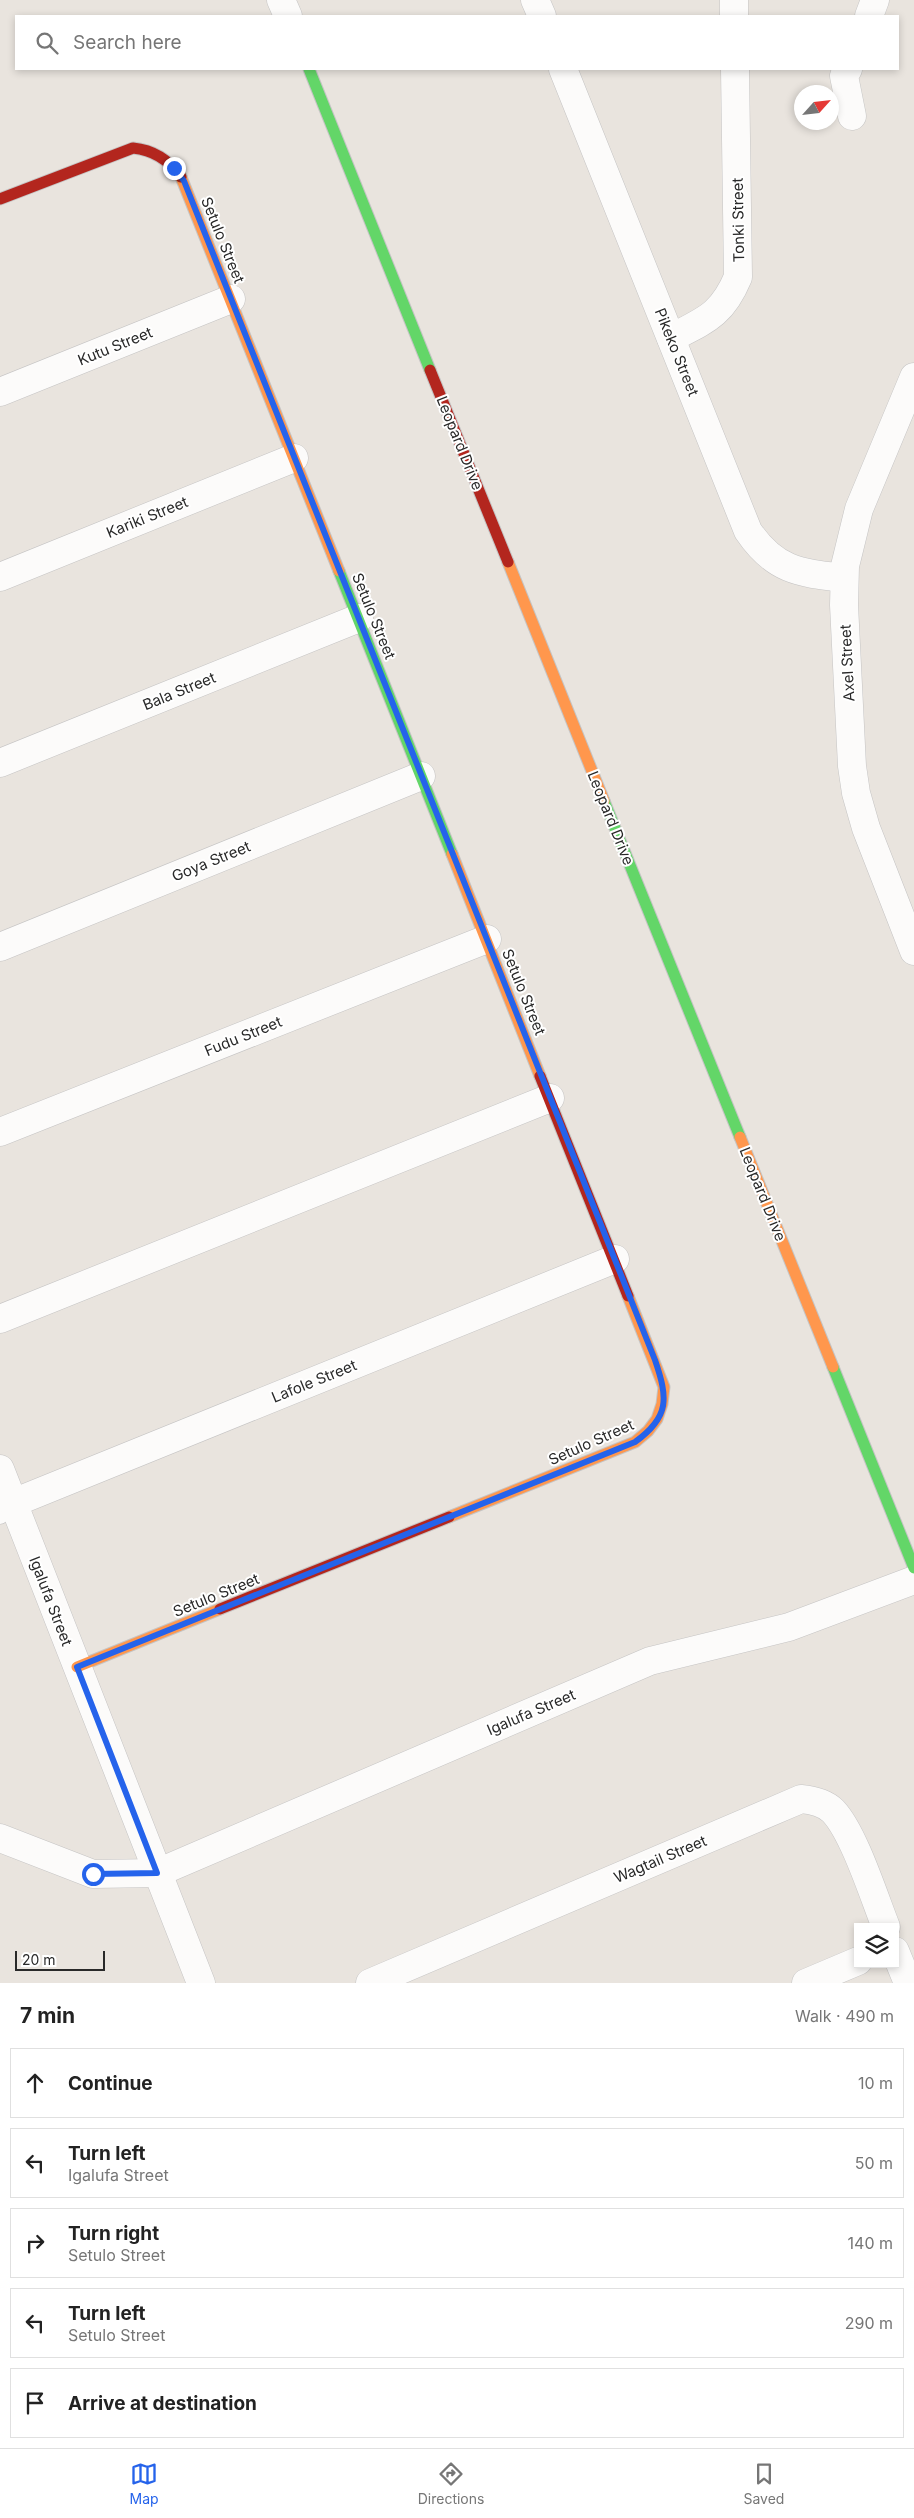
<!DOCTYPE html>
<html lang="en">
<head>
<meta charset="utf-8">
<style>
	body { margin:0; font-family:Inter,sans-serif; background:#f2f2f2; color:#222 }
	.controls { position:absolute; right:15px; bottom:15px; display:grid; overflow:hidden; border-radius:0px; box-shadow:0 2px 8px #0003 }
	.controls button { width:45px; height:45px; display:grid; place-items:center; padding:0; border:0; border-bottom:1px solid #e0e0e0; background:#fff; color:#222; font:25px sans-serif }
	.compass { position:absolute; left:794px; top:85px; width:45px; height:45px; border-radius:50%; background:#fff; box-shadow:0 2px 8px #0003; rotate:63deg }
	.scale { position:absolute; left:15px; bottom:12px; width:90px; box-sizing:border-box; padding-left:5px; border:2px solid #292929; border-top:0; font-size:14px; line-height:18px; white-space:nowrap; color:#292929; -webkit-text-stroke:4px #fff; paint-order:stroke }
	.stop { position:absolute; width:15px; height:15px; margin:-11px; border:4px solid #2563eb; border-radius:50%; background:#fff }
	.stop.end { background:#2563eb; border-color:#fff; box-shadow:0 1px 5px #0008 }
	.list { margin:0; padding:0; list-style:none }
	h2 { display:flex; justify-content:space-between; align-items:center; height:65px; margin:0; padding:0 20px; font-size:21px }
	h2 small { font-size:16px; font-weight:400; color:#767676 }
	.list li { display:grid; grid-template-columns:32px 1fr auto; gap:15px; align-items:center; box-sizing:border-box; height:70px; margin:0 10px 10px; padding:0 10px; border:1px solid #e0e0e0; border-radius:0px }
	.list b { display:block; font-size:19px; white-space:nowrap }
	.list p { margin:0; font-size:16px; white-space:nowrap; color:#767676 }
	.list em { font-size:16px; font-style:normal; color:#767676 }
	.icon { flex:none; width:28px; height:28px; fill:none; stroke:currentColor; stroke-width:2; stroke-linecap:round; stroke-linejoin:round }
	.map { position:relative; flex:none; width:914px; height:1983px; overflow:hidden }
	.search { position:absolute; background:#fff; box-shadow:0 2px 8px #0003; left:15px; right:15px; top:15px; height:55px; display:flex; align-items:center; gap:12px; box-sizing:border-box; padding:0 18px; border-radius:0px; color:#767676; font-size:19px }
	.sheet { height:465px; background:#fff }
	nav { display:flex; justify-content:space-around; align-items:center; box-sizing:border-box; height:70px; border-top:1px solid #e0e0e0; background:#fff; font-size:14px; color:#767676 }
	nav a { display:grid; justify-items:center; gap:2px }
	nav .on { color:#2563eb }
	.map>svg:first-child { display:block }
</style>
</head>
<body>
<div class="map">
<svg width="914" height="1983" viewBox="0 0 914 1983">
	<rect width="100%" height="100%" fill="#e9e4de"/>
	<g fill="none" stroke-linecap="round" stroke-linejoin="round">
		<defs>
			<polyline id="lane" points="0,1515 13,1503"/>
			<g id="street">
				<polyline points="281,0 288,16"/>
				<polyline points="535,0 542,16"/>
				<polyline points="734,0 734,16"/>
				<polyline points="869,16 875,0"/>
				<path d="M563 69 748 531C775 571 800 573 844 578"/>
				<polyline points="848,69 844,76 852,116"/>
				<path d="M671 338C706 320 722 315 738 277L735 69"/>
				<polyline points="914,377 859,509 845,566 844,605 852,766 856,793 866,828 914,951"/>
				<polyline points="0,392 231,299"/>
				<polyline points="0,577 294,458"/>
				<polyline points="0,763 359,618"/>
				<polyline points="0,947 421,776"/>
				<polyline points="0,1132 487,939"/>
				<polyline points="0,1319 550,1098"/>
				<polyline points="0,1469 201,1983"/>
				<polyline points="13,1503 615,1259"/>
				<polyline points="0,1838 93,1874 157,1873 650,1661 789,1627 914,1580"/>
				<polyline points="895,1951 908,1983"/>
				<path d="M370 1983 801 1799C812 1800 825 1803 833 1811 854 1833 874 1897 886 1927"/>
				<polyline points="806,1983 858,1961"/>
			</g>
			<g id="fast">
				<polyline points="309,69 430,370"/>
				<polyline points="339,571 452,854"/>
				<polyline points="604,801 740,1137"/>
				<polyline points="833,1367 914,1568"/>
			</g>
			<g id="slow">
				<polyline points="181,177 339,571"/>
				<polyline points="508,562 604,801"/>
				<polyline points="452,854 540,1076"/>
				<polyline points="740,1137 833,1367"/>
				<polyline points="449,1517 635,1442 648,1431 657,1419 662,1404 664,1387 628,1296"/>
				<polyline points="77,1667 220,1609"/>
			</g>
			<g id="jam">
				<path d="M0 199 133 148C154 150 169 160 181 177"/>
				<polyline points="430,370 508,562"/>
				<polyline points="540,1076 628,1296"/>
				<polyline points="220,1609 449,1517"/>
			</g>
		</defs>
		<use href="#lane" stroke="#c5c4c4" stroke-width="19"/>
		<use href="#street" stroke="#c5c4c4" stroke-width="29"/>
		<use href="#fast" stroke="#c5c4c4" stroke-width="13"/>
		<use href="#slow" stroke="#c5c4c4" stroke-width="13"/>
		<use href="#jam" stroke="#c5c4c4" stroke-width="13"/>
		<use href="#lane" stroke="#fcfbfa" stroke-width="18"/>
		<use href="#street" stroke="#fcfbfa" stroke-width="28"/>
		<use href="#fast" stroke="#63d668" stroke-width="11"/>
		<use href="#slow" stroke="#ff974d" stroke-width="11"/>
		<use href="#jam" stroke="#b3261e" stroke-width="11"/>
	</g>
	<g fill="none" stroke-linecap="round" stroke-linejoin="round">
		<path stroke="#2563eb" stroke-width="6" d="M93 1874 157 1873 77 1667 635 1442C670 1417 668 1398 655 1360L184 181 174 168"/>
	</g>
	<g text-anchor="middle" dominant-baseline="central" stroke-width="4" stroke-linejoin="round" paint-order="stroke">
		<g font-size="15" fill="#292929" stroke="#fff">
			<text transform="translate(738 220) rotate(-91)">Tonki Street</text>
			<text transform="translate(223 240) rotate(68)">Setulo Street</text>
			<text transform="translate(115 346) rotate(-22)">Kutu Street</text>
			<text transform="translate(677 352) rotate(68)">Pikeko Street</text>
			<text transform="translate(460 443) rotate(68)">Leopard Drive</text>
			<text transform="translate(147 517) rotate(-22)">Kariki Street</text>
			<text transform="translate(374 616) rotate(68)">Setulo Street</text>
			<text transform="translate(847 663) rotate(-93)">Axel Street</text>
			<text transform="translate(179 691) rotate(-22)">Bala Street</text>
			<text transform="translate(611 818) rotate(68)">Leopard Drive</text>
			<text transform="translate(211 861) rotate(-22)">Goya Street</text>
			<text transform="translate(524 992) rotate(68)">Setulo Street</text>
			<text transform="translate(243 1036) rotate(-22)">Fudu Street</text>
			<text transform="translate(763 1194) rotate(68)">Leopard Drive</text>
			<text transform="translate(314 1381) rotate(-22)">Lafole Street</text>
			<text transform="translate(591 1442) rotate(-24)">Setulo Street</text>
			<text transform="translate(216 1595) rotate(-22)">Setulo Street</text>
			<text transform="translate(51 1601) rotate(69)">Igalufa Street</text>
			<text transform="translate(531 1712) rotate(-23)">Igalufa Street</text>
			<text transform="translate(660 1859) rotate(-23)">Wagtail Street</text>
		</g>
	</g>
</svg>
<div class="controls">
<button><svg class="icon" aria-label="layers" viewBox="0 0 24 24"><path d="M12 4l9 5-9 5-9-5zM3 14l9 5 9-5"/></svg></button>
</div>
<svg class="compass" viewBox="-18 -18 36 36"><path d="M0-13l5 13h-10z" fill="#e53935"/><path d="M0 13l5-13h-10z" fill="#767676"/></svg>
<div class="scale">20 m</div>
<div class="stop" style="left:93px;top:1874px"></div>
<div class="stop end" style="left:174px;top:168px"></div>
<div class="search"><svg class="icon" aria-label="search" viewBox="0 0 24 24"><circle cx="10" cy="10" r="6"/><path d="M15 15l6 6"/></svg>Search here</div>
</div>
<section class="sheet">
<h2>7 min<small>Walk · 490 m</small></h2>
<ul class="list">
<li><svg class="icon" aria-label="ahead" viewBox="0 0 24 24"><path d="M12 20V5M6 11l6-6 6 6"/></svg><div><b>Continue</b></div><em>10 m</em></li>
<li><svg class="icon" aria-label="left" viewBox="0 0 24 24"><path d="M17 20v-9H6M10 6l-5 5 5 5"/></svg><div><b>Turn left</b><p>Igalufa Street</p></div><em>50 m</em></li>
<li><svg class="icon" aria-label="right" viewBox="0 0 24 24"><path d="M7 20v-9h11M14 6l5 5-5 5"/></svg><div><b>Turn right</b><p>Setulo Street</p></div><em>140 m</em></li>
<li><svg class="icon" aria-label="left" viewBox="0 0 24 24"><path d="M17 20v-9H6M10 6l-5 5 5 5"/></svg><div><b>Turn left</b><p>Setulo Street</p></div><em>290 m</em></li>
<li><svg class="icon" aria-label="arrive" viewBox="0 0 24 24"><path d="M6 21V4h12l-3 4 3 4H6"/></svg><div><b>Arrive at destination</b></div></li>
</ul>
</section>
<nav>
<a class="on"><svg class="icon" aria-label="map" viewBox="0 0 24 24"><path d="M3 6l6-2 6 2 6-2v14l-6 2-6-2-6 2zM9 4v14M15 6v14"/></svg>Map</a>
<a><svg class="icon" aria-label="directions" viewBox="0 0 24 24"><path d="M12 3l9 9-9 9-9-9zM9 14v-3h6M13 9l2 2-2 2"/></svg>Directions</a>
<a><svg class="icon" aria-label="saved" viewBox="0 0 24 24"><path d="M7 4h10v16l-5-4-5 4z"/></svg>Saved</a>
</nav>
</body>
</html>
